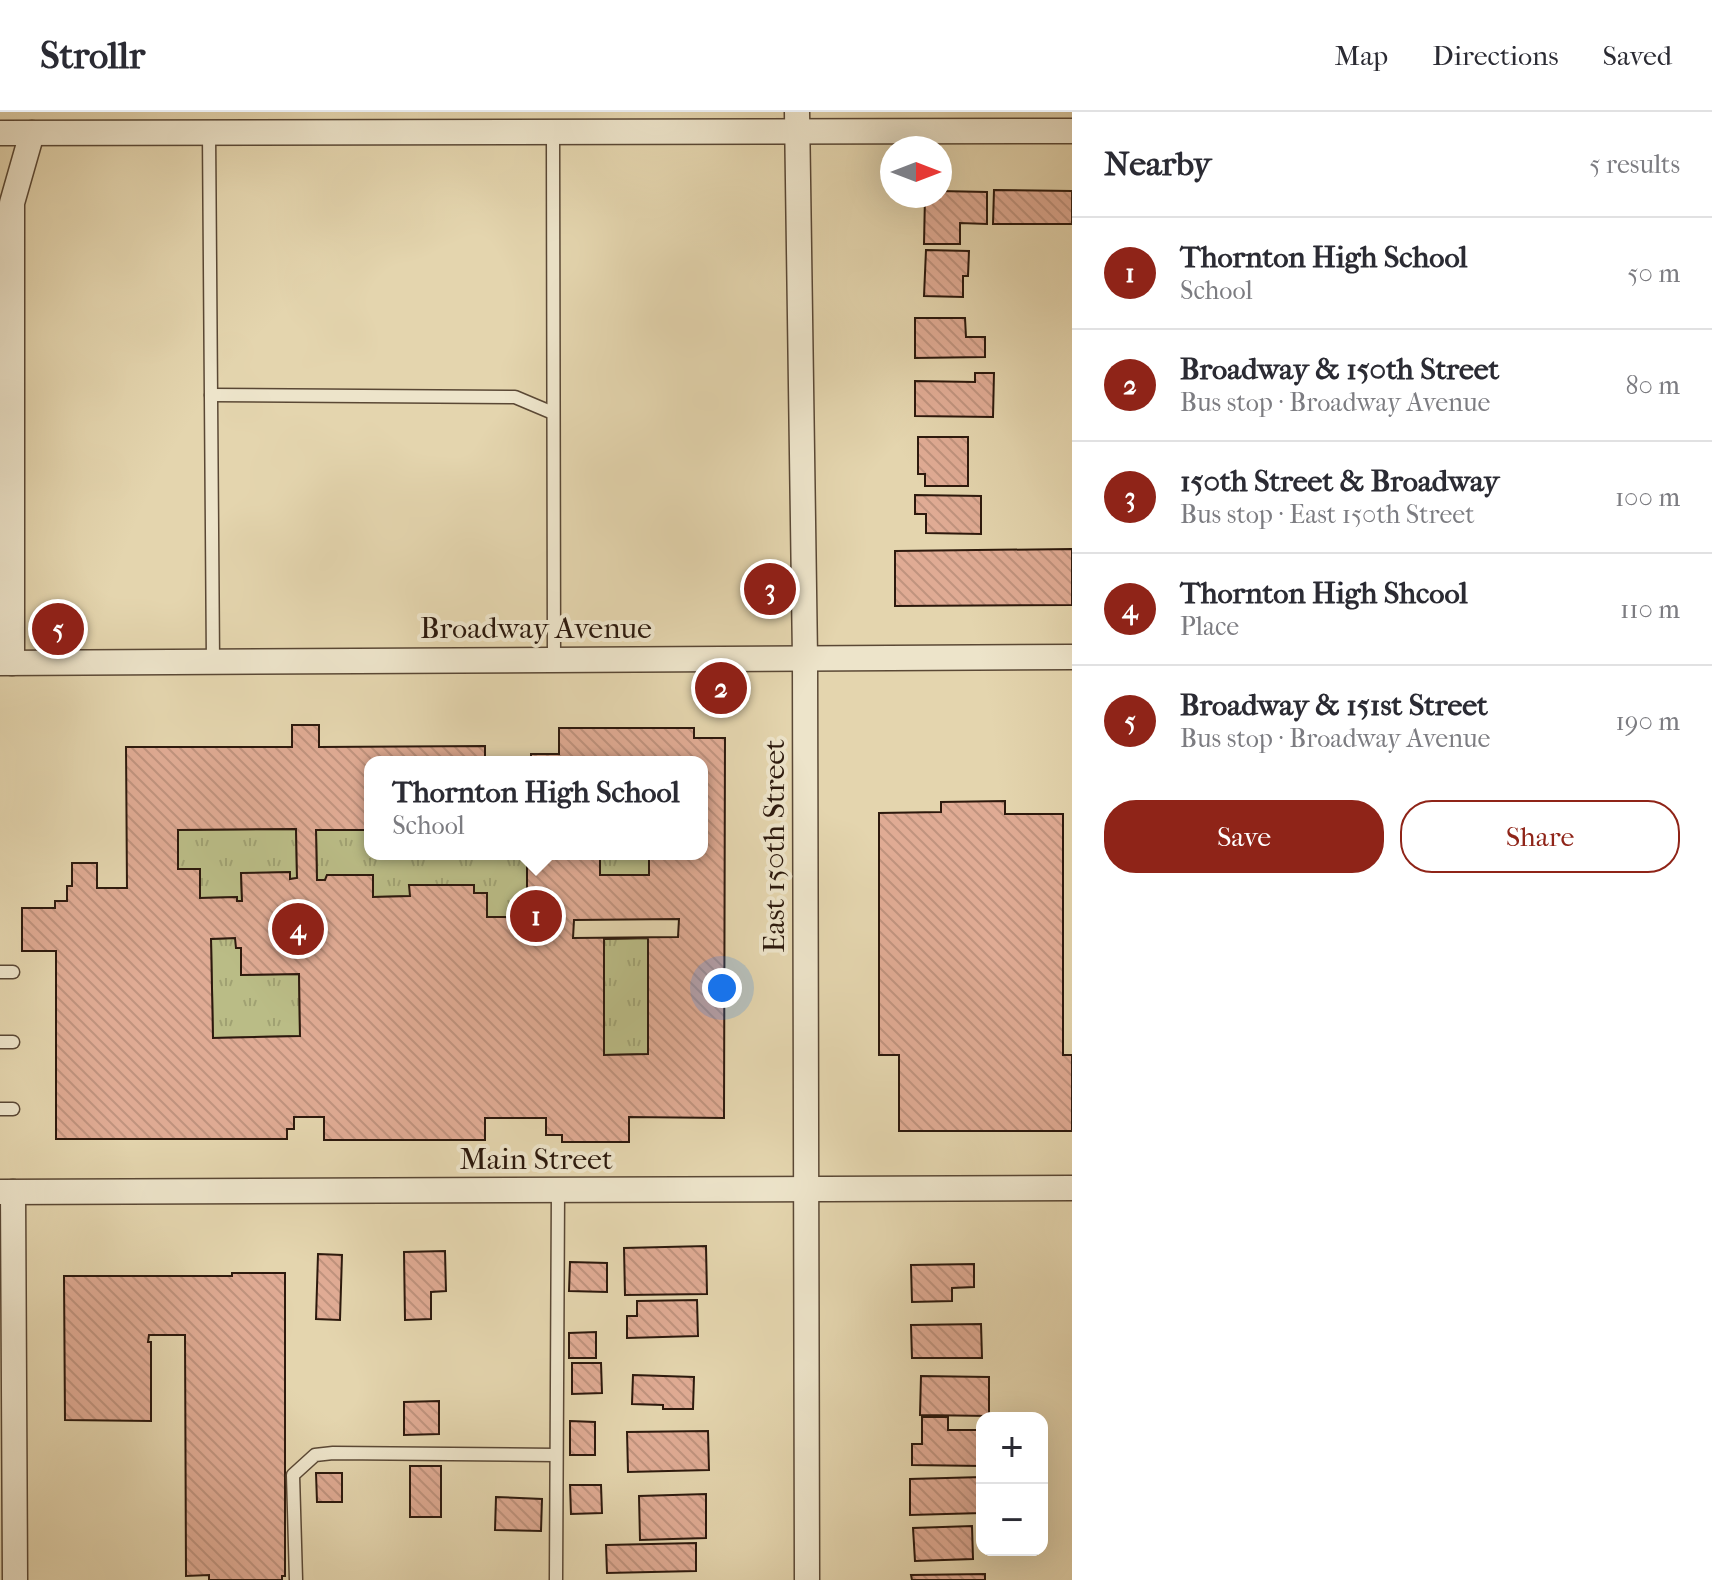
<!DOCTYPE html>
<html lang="en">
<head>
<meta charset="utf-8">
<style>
	body { margin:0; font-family:"IM FELL French Canon",serif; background:#f7f7f7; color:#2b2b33 }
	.controls { position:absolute; right:24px; bottom:24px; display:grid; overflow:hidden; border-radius:16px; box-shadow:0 8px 32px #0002 }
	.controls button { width:72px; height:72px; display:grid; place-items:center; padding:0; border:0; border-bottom:2px solid #e1e1e2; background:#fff; color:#2b2b33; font:40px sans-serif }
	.compass { position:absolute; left:880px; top:24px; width:72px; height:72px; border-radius:50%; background:#fff; box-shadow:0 8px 32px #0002; rotate:90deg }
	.you { position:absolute; left:722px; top:876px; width:28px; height:28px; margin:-20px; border:6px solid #fff; border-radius:50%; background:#1a73e8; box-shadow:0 0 0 12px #1a73e833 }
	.badge { display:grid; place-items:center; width:52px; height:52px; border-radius:50%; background:#8f2418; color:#fff; font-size:26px; font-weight:700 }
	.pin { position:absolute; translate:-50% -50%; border:4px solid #fff; box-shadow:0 2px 8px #0006 }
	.popup { position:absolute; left:364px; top:644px; width:344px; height:104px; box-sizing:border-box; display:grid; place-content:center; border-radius:16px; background:#fff; filter:drop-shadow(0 2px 6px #0005); font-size:26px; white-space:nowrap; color:#7c7c81 }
	.popup b { font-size:30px; color:#2b2b33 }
	.popup::after { content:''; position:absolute; left:50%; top:100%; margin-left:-16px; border:16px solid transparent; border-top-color:#fff }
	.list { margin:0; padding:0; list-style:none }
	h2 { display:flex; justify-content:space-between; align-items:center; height:104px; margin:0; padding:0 32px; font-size:34px }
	h2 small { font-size:26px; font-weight:400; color:#7c7c81 }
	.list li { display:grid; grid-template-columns:52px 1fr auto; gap:24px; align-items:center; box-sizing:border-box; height:112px; padding:0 32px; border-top:2px solid #e1e1e2 }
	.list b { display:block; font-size:30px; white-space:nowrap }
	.list p { margin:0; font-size:26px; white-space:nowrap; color:#7c7c81 }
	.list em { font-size:26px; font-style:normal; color:#7c7c81 }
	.actions { display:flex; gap:16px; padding:24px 32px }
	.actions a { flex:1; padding:18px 0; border:2px solid #8f2418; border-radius:32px; text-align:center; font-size:28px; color:#8f2418 }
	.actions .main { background:#8f2418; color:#fff }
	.map { position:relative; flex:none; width:1072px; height:1468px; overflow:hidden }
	header { display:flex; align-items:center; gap:48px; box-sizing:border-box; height:112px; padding:0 40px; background:#fff; border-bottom:2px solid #e1e1e2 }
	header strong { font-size:38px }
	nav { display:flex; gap:44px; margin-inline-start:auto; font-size:28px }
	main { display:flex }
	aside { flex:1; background:#fff }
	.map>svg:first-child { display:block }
</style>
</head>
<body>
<header>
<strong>Strollr</strong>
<nav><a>Map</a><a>Directions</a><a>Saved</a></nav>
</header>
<main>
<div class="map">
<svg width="1072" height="1468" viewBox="0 0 1072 1468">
	<defs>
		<pattern id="grass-tufts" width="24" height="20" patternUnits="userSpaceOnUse" patternTransform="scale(2)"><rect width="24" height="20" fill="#babc86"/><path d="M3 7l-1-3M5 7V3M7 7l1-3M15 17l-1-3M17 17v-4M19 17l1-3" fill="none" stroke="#a0a172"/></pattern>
		<pattern id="building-back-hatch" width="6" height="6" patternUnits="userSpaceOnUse" patternTransform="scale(2)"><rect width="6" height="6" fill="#e0ab94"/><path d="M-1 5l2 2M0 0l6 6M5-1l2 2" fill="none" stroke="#c0937e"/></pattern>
	</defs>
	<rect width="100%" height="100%" fill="#e4d5ae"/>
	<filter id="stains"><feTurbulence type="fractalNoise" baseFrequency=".0025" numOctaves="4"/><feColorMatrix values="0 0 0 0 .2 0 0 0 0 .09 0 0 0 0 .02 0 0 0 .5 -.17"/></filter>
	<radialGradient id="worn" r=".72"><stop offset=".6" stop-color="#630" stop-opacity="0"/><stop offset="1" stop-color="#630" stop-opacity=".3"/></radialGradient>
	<g fill="url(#grass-tufts)" stroke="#736a4a" stroke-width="2">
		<polygon points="296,717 297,766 290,767 290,760 241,762 242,789 237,789 236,785 200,786 178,757 178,718"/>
		<polygon points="316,718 370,718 370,742 527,742 527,805 487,805 487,781 474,781 474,773 410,773 410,784 373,785 373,763 327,763 325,768 317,768"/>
		<rect x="600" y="742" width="49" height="21"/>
		<polygon points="235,826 241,836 242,863 299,862 300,924 213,926 211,827"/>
		<polygon points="648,826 648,942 604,943 604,827"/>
	</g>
	<g fill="url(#building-back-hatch)" stroke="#2c190d" stroke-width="2" fill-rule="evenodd">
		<polygon points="994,78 1072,79 1072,112 993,112"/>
		<polygon points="940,79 987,80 987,112 960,111 960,132 924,132 925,84 940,84"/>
		<polygon points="926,138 969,139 968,164 963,164 963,185 924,184"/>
		<polygon points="915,206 965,206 966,225 985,225 985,245 915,246"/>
		<polygon points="975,261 994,261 993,305 915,304 915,269 975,270"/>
		<polygon points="918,325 968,325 968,374 925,374 925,362 918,362"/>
		<polygon points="915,383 981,384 981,422 926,421 926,402 915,402"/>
		<polygon points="1072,437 1072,493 895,494 895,439"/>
		<path d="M292 613H319V635L485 634V650H370V718H316L317 768H325L327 763H373V785L410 784 409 773H474V781H487V805H527V742H600V763H649V742H702V650H531V642H559V616H694V626H725L724 1006 629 1005V1030H562V1023H546V1006H485V1028H324V1005H294V1017H287V1027H56V839H22V796H55V789H67V774H72V751H97V776H127L126 635H292ZM296 717 297 766 290 767V760L241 761 242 789H237V785L200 786V757H178V718ZM679 807 678 825 573 826 574 808ZM235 826 236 836H241V863L299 862 300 924 213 926 211 827ZM648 826V942L604 943V827Z"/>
		<polygon points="1005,689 1005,702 1063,702 1063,943 1072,943 1072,1019 899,1019 899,943 879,943 879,701 941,700 941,690"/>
		<polygon points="706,1134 707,1182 625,1183 624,1136"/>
		<polygon points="445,1139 446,1179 431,1180 431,1207 405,1208 404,1140"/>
		<polygon points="318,1142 342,1143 340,1208 316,1207"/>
		<polygon points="570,1150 607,1151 607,1180 569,1179"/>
		<polygon points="974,1152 974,1175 952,1176 952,1189 912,1190 911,1153"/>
		<polygon points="232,1161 285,1161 285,1464 282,1464 282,1468 209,1468 209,1463 186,1464 185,1223 149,1223 148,1230 151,1230 151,1309 65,1308 64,1164 232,1164"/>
		<polygon points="697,1188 698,1224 627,1226 627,1204 637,1204 637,1189"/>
		<polygon points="981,1212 982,1246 912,1246 911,1213"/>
		<polygon points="596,1220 596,1246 569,1246 569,1221"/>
		<polygon points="572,1251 601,1251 602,1281 572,1282"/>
		<polygon points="633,1263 694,1265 693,1297 663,1297 663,1293 632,1292"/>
		<polygon points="921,1264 989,1265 989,1304 920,1303"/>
		<polygon points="439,1289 439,1322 404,1323 404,1290"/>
		<polygon points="922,1305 948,1305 948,1318 982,1318 982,1354 912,1353 912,1332 922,1332"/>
		<polygon points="570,1309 595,1310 595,1343 570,1343"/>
		<polygon points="708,1319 709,1358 628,1360 627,1320"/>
		<rect x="410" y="1354" width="31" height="51"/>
		<polygon points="316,1361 342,1361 342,1390 317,1390"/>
		<polygon points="982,1365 982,1401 910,1403 910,1367"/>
		<polygon points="570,1373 601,1373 602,1401 571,1402"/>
		<polygon points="706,1382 706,1426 640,1428 639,1384"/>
		<polygon points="496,1385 542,1387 541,1419 495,1418"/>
		<polygon points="972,1414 973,1447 915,1449 913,1416"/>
		<polygon points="696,1431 696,1459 607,1461 606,1433"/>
		<polygon points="985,1462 985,1468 912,1468 911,1463"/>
	</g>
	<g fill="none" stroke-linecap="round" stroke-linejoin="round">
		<defs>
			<g id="service">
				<polyline points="209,21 213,550"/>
				<polyline points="553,21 554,549"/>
				<polyline points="211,283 515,285 553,301"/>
				<polyline points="0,860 13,860"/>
				<polyline points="0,930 13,930"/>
				<polyline points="0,997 13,997"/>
				<polyline points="296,1468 293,1363 315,1343 333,1341 556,1343"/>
				<polyline points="556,1468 558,1079"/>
			</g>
			<g id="minor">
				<polyline points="797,0 805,546 807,1468"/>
				<polyline points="0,21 1072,19"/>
				<polyline points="0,551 1072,545"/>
				<polyline points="12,551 12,91 32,21"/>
				<polyline points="0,1080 1072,1076"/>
				<polyline points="13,1080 15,1468"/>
			</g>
		</defs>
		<use href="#service" stroke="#5a4835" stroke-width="15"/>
		<use href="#minor" stroke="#5a4835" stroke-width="27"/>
		<use href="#service" stroke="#ede4ca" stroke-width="12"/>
		<use href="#minor" stroke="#ede4ca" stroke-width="24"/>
	</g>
	<g text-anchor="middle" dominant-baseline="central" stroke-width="8" stroke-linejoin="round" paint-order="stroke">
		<g font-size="30" fill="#2c190d" stroke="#ede4ca">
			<text x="536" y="516">Broadway Avenue</text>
			<text transform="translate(774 734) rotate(-90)">East 150th Street</text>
			<text x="536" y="1047">Main Street</text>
		</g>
	</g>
	<rect width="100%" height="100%" filter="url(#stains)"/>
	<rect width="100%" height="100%" fill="url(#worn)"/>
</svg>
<div class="controls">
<button>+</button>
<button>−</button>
</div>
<svg class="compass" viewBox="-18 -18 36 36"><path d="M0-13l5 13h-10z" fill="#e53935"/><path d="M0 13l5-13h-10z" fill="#7c7c81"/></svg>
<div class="you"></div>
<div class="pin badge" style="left:536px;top:804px">1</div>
<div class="popup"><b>Thornton High School</b>School</div>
<div class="pin badge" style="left:721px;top:576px">2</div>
<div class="pin badge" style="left:770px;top:477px">3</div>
<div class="pin badge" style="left:298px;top:817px">4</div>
<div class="pin badge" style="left:58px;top:517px">5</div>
</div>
<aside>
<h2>Nearby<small>5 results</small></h2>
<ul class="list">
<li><span class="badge">1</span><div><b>Thornton High School</b><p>School</p></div><em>50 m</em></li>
<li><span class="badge">2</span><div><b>Broadway &amp; 150th Street</b><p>Bus stop · Broadway Avenue</p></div><em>80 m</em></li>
<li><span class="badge">3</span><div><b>150th Street &amp; Broadway</b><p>Bus stop · East 150th Street</p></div><em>100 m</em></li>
<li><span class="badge">4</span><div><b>Thornton High Shcool</b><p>Place</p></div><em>110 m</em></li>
<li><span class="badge">5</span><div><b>Broadway &amp; 151st Street</b><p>Bus stop · Broadway Avenue</p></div><em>190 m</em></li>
</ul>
<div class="actions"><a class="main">Save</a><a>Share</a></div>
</aside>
</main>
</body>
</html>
